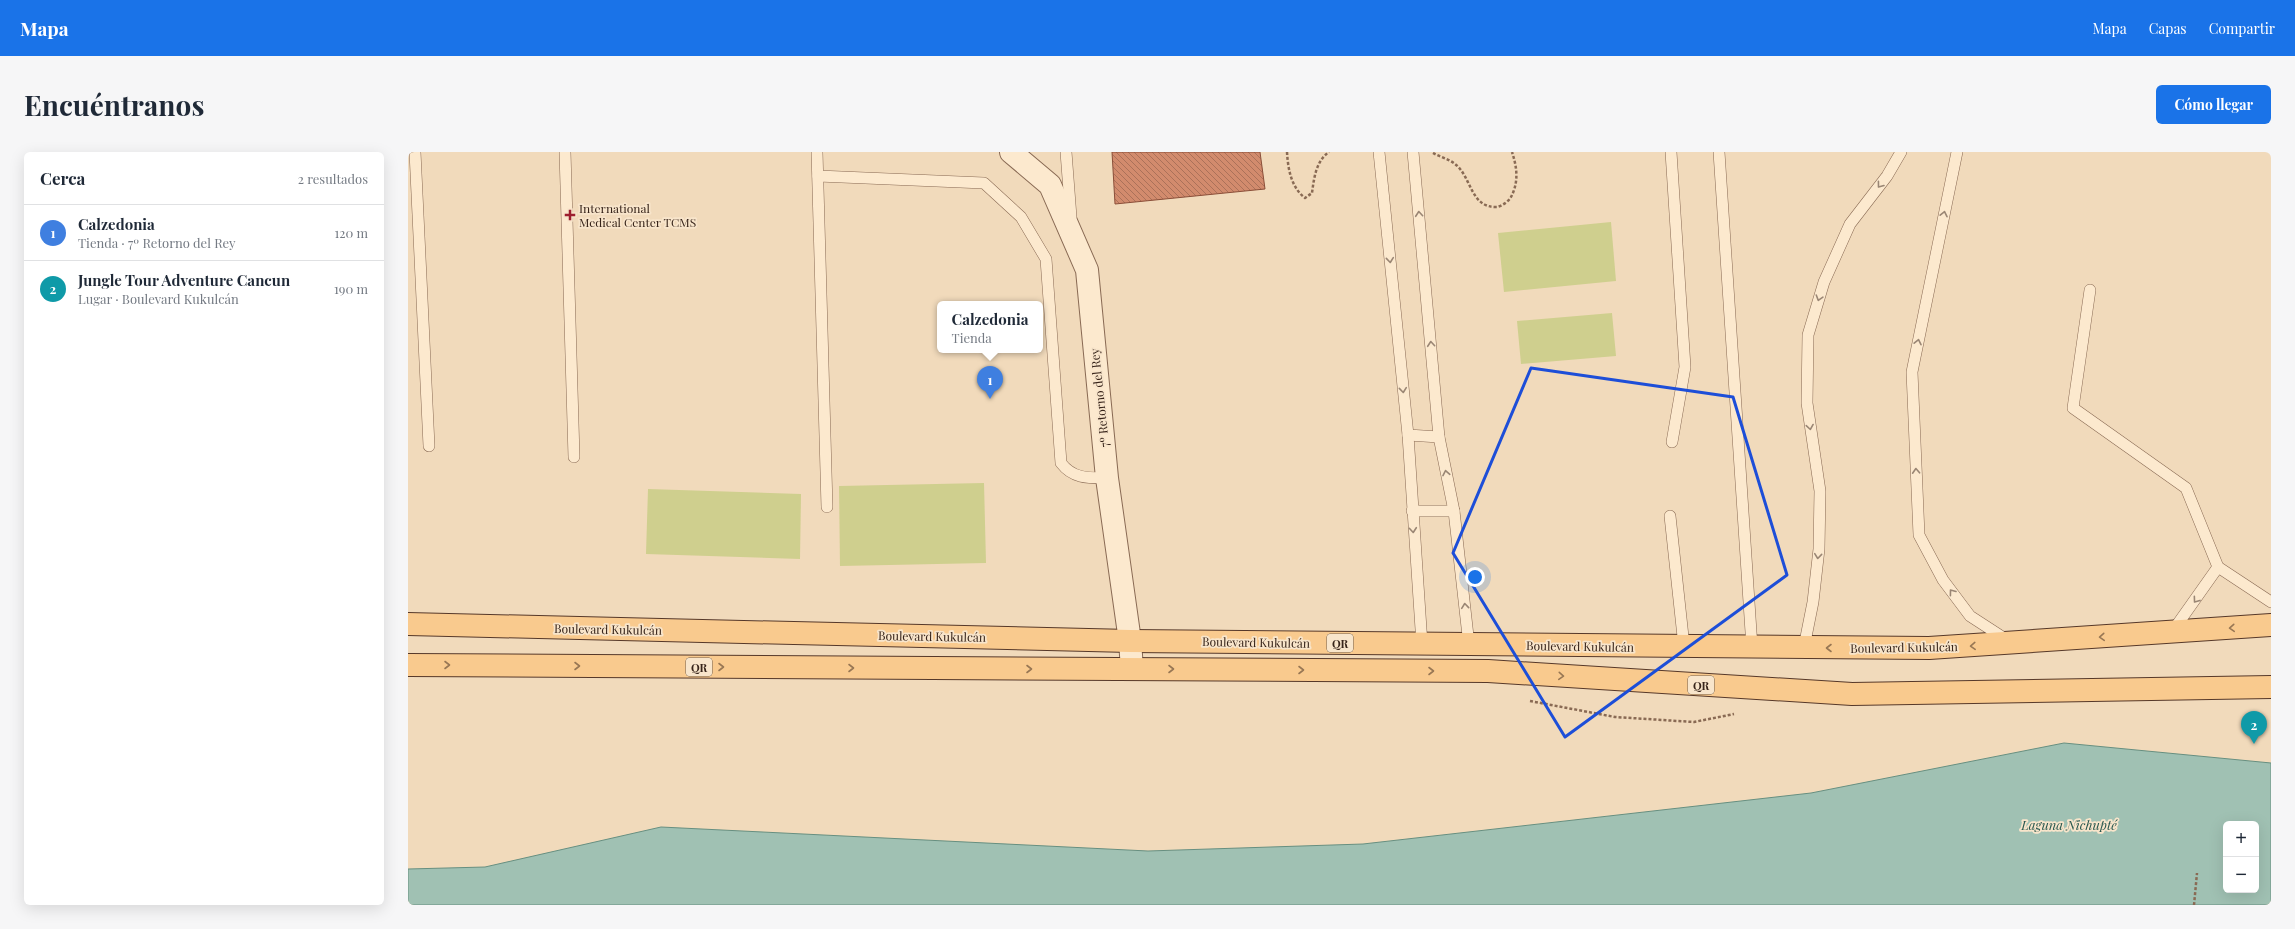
<!DOCTYPE html>
<html lang="es">
<head>
<meta charset="utf-8">
<style>
	body { margin:0; font-family:"Playfair Display",serif; background:#f6f6f7; color:#1f2937 }
	.controls { position:absolute; right:12px; bottom:12px; display:grid; overflow:hidden; border-radius:6px; box-shadow:0 4px 16px #0002 }
	.controls button { width:36px; height:36px; display:grid; place-items:center; padding:0; border:0; border-bottom:1px solid #e0e1e3; background:#fff; color:#1f2937; font:20px sans-serif }
	.you { position:absolute; left:1067px; top:425px; width:14px; height:14px; margin:-10px; border:3px solid #fff; border-radius:50%; background:#1a73e8; box-shadow:0 0 0 6px #1a73e833 }
	.badge { display:grid; place-items:center; width:26px; height:26px; border-radius:50%; background:#1a73e8; color:#fff; font-size:13px; font-weight:700 }
	.pin { position:absolute; translate:-50% -33px; filter:drop-shadow(0 1px 2px #0008) }
	.pin::after { content:''; position:absolute; top:21px; width:14px; height:12px; background:inherit; clip-path:polygon(0 0,100% 0,50% 100%) }
	.popup { position:absolute; left:529px; top:149px; width:106px; height:52px; box-sizing:border-box; display:grid; place-content:center; border-radius:6px; background:#fff; filter:drop-shadow(0 1px 3px #0005); font-size:13px; white-space:nowrap; color:#747a83 }
	.popup b { font-size:15px; color:#1f2937 }
	.popup::after { content:''; position:absolute; left:50%; top:100%; margin-left:-8px; border:8px solid transparent; border-top-color:#fff }
	.list { margin:0; padding:0; list-style:none }
	h2 { display:flex; justify-content:space-between; align-items:center; height:52px; margin:0; padding:0 16px; font-size:17px }
	h2 small { font-size:13px; font-weight:400; color:#747a83 }
	.list li { display:grid; grid-template-columns:26px 1fr auto; gap:12px; align-items:center; box-sizing:border-box; height:56px; padding:0 16px; border-top:1px solid #e0e1e3 }
	.list b { display:block; font-size:15px; white-space:nowrap }
	.list p { margin:0; font-size:13px; white-space:nowrap; color:#747a83 }
	.list em { font-size:13px; font-style:normal; color:#747a83 }
	.map { position:relative; flex:none; width:1863px; height:753px; overflow:hidden; border-radius:6px }
	header { display:flex; align-items:center; gap:24px; box-sizing:border-box; height:56px; padding:0 20px; background:#1a73e8; color:#fff }
	header strong { font-size:19px }
	nav { display:flex; gap:22px; margin-inline-start:auto; font-size:14px }
	.intro { display:flex; align-items:center; justify-content:space-between; box-sizing:border-box; height:96px; padding:0 24px }
	h1 { margin:0; font-size:28px }
	.button { padding:10px 18px; border-radius:6px; background:#1a73e8; color:#fff; font-size:14px; font-weight:700 }
	main { display:flex; gap:24px; padding:0 24px }
	aside { flex:1; background:#fff; border-radius:6px; box-shadow:0 4px 16px #0002 }
	.map>svg:first-child { display:block }
</style>
</head>
<body>
<header>
<strong>Mapa</strong>
<nav><a>Mapa</a><a>Capas</a><a>Compartir</a></nav>
</header>
<div class="intro"><h1>Encuéntranos</h1><a class="button">Cómo llegar</a></div>
<main>
<aside>
<h2>Cerca<small>2 resultados</small></h2>
<ul class="list">
<li><span class="badge" style="background:#3f7fe0">1</span><div><b>Calzedonia</b><p>Tienda · 7º Retorno del Rey</p></div><em>120 m</em></li>
<li><span class="badge" style="background:#0f9aa8">2</span><div><b>Jungle Tour Adventure Cancun</b><p>Lugar · Boulevard Kukulcán</p></div><em>190 m</em></li>
</ul>
</aside>
<div class="map">
<svg width="1863" height="753" viewBox="0 0 1863 753">
	<defs>
		<pattern id="building-back-hatch" width="6" height="6" patternUnits="userSpaceOnUse"><rect width="6" height="6" fill="#d28b6d"/><path d="M-1 5l2 2M0 0l6 6M5-1l2 2" fill="none" stroke="#ab7159"/></pattern>
	</defs>
	<rect width="100%" height="100%" fill="#f1dabb"/>
	<g fill="#cfcf8e">
		<polygon points="1203,70 1208,129 1096,140 1090,81"/>
		<polygon points="1204,161 1208,204 1113,212 1109,169"/>
		<polygon points="576,331 578,411 432,414 431,334"/>
		<polygon points="240,337 393,342 392,407 238,402"/>
	</g>
	<path fill="#a0c1b3" stroke="#678f80" fill-rule="evenodd" d="M1656 591 1863 611V753H0V717L77 715 253 675 740 699 955 692 1403 641ZM1818 672H1848V738H1818Z"/>
	<polygon fill="url(#building-back-hatch)" stroke="#8a4e38" points="704,0 852,0 857,37 707,52"/>
	<g fill="none" stroke-linecap="round" stroke-linejoin="round">
		<defs>
			<g id="lane">
				<polyline points="7,0 21,294"/>
				<polyline points="157,0 166,305"/>
				<polyline points="409,0 419,355"/>
				<polyline points="658,0 663,65"/>
				<polyline points="971,0 1000,283 1014,492"/>
				<polyline points="1005,0 1031,285 1046,359 1061,493"/>
				<polyline points="1263,0 1277,215 1264,290"/>
				<polyline points="1311,0 1344,495"/>
				<polyline points="1549,0 1504,220 1511,383 1535,428 1562,464 1599,488"/>
				<path d="M410 24 576 31 613 65 638 107 653 311C665 327 681 326 699 326"/>
				<polyline points="1682,138 1665,256 1778,336 1810,415 1863,450"/>
				<polyline points="1000,283 1031,285"/>
				<polyline points="1004,359 1046,359"/>
				<polyline points="1262,364 1276,494"/>
				<polyline points="1764,480 1810,415"/>
				<polyline points="1396,495 1405,450 1411,397 1412,339 1399,251 1400,183 1416,130 1442,72 1479,24 1493,0"/>
			</g>
			<polyline id="street" points="603,0 642,33 679,118 699,326 722,489 724,517"/>
			<g id="primary">
				<polyline points="0,472 722,489 1521,496 1863,473"/>
				<polyline points="0,513 1080,519 1444,542 1863,535"/>
			</g>
		</defs>
		<use href="#lane" stroke="#896a54" stroke-width="12"/>
		<use href="#street" stroke="#896a54" stroke-width="24"/>
		<use href="#primary" stroke="#563829" stroke-width="24"/>
		<g stroke="#896a54" stroke-width="2.5" stroke-dasharray="3 2" stroke-linecap="butt">
			<path d="M879 0C880 17 883 35 897 46L904 41C906 26 908 9 921 0"/>
			<path d="M1025 1C1032 5 1041 7 1047 12 1064 25 1062 56 1089 55 1094 54 1101 49 1103 45 1111 30 1109 15 1104 0"/>
			<polyline points="1122,549 1207,565 1286,570 1326,562"/>
			<polyline points="1786,753 1789,721"/>
		</g>
		<use href="#lane" stroke="#fce9ce" stroke-width="11"/>
		<use href="#street" stroke="#fce9ce" stroke-width="22"/>
		<use href="#primary" stroke="#f9ca8e" stroke-width="22"/>
	</g>
	<defs><path id="oneway-chevron" d="M-2-3.5L2.5 0L-2 3.5" fill="none" stroke-width="1.6" stroke-linecap="round" stroke-linejoin="round"/></defs>
	<g stroke="#9a8674">
		<use href="#oneway-chevron" transform="translate(1472 33) rotate(127)"/>
		<use href="#oneway-chevron" transform="translate(1011 62) rotate(-95)"/>
		<use href="#oneway-chevron" transform="translate(1536 62) rotate(-78)"/>
		<use href="#oneway-chevron" transform="translate(982 108) rotate(84)"/>
		<use href="#oneway-chevron" transform="translate(1411 146) rotate(107)"/>
		<use href="#oneway-chevron" transform="translate(1510 190) rotate(-78)"/>
		<use href="#oneway-chevron" transform="translate(1023 192) rotate(-95)"/>
		<use href="#oneway-chevron" transform="translate(995 238) rotate(84)"/>
		<use href="#oneway-chevron" transform="translate(1402 275) rotate(81)"/>
		<use href="#oneway-chevron" transform="translate(1508 319) rotate(-93)"/>
		<use href="#oneway-chevron" transform="translate(1038 321) rotate(-101)"/>
		<use href="#oneway-chevron" transform="translate(1005 378) rotate(85)"/>
		<use href="#oneway-chevron" transform="translate(1410 404) rotate(96)"/>
		<use href="#oneway-chevron" transform="translate(1544 440) rotate(-127)"/>
		<use href="#oneway-chevron" transform="translate(1788 448) rotate(126)"/>
		<use href="#oneway-chevron" transform="translate(1057 454) rotate(-96)"/>
	</g>
	<g stroke="#987754">
		<use href="#oneway-chevron" transform="translate(1824 476) rotate(176)"/>
		<use href="#oneway-chevron" transform="translate(1694 485) rotate(176)"/>
		<use href="#oneway-chevron" transform="translate(1565 494) rotate(177)"/>
		<use href="#oneway-chevron" transform="translate(1421 496) rotate(-180)"/>
		<use href="#oneway-chevron" transform="translate(39 513)"/>
		<use href="#oneway-chevron" transform="translate(169 514)"/>
		<use href="#oneway-chevron" transform="translate(313 515)"/>
		<use href="#oneway-chevron" transform="translate(443 516)"/>
		<use href="#oneway-chevron" transform="translate(621 517)"/>
		<use href="#oneway-chevron" transform="translate(763 517)"/>
		<use href="#oneway-chevron" transform="translate(893 518)"/>
		<use href="#oneway-chevron" transform="translate(1023 519)"/>
		<use href="#oneway-chevron" transform="translate(1153 524) rotate(4)"/>
	</g>
	<path fill="none" stroke="#1d4ed8" stroke-width="3" stroke-linejoin="round" d="M1123 216 1325 245 1379 423 1157 585 1045 401Z"/>
	<path fill="#9d1f2f" stroke="#f8e5cb" stroke-width="1.5" d="M160 57h4v4h4v4h-4v4h-4v-4h-4v-4h4z"/>
	<g text-anchor="middle" dominant-baseline="central" stroke-width="3.5" stroke-linejoin="round" paint-order="stroke">
		<g fill="#f8e5cb" stroke="#715e4f" stroke-width="1">
			<rect x="919" y="482" width="26" height="18" rx="3"/>
			<rect x="278" y="506" width="26" height="18" rx="3"/>
			<rect x="1280" y="524" width="26" height="18" rx="3"/>
		</g>
		<g font-size="11" font-weight="bold" fill="#37241a">
			<text x="932" y="491">QR</text>
			<text x="291" y="515">QR</text>
			<text x="1293" y="533">QR</text>
		</g>
		<g font-size="12" fill="#37241a" stroke="#f8e5cb" text-anchor="start">
			<text x="171" y="56">International<tspan x="171" dy="14">Medical Center TCMS</tspan></text>
		</g>
		<g font-size="12" fill="#37241a" stroke="#f8e5cb">
			<text transform="translate(691 246) rotate(-96)">7º Retorno del Rey</text>
			<text transform="translate(200 477) rotate(1)">Boulevard Kukulcán</text>
			<text transform="translate(524 484) rotate(1)">Boulevard Kukulcán</text>
			<text transform="translate(848 490) rotate(1)">Boulevard Kukulcán</text>
			<text transform="translate(1172 494) rotate(1)">Boulevard Kukulcán</text>
			<text transform="translate(1496 495) rotate(-1)">Boulevard Kukulcán</text>
		</g>
		<g font-size="13" font-style="italic" fill="#28584f" stroke="#f8e5cb">
			<text x="1661" y="672">Laguna Nichupté</text>
		</g>
	</g>
</svg>
<div class="controls">
<button>+</button>
<button>−</button>
</div>
<div class="you"></div>
<div class="pin badge" style="left:582px;top:247px;background:#3f7fe0">1</div>
<div class="popup"><b>Calzedonia</b>Tienda</div>
<div class="pin badge" style="left:1846px;top:592px;background:#0f9aa8">2</div>
</div>
</main>
</body>
</html>
